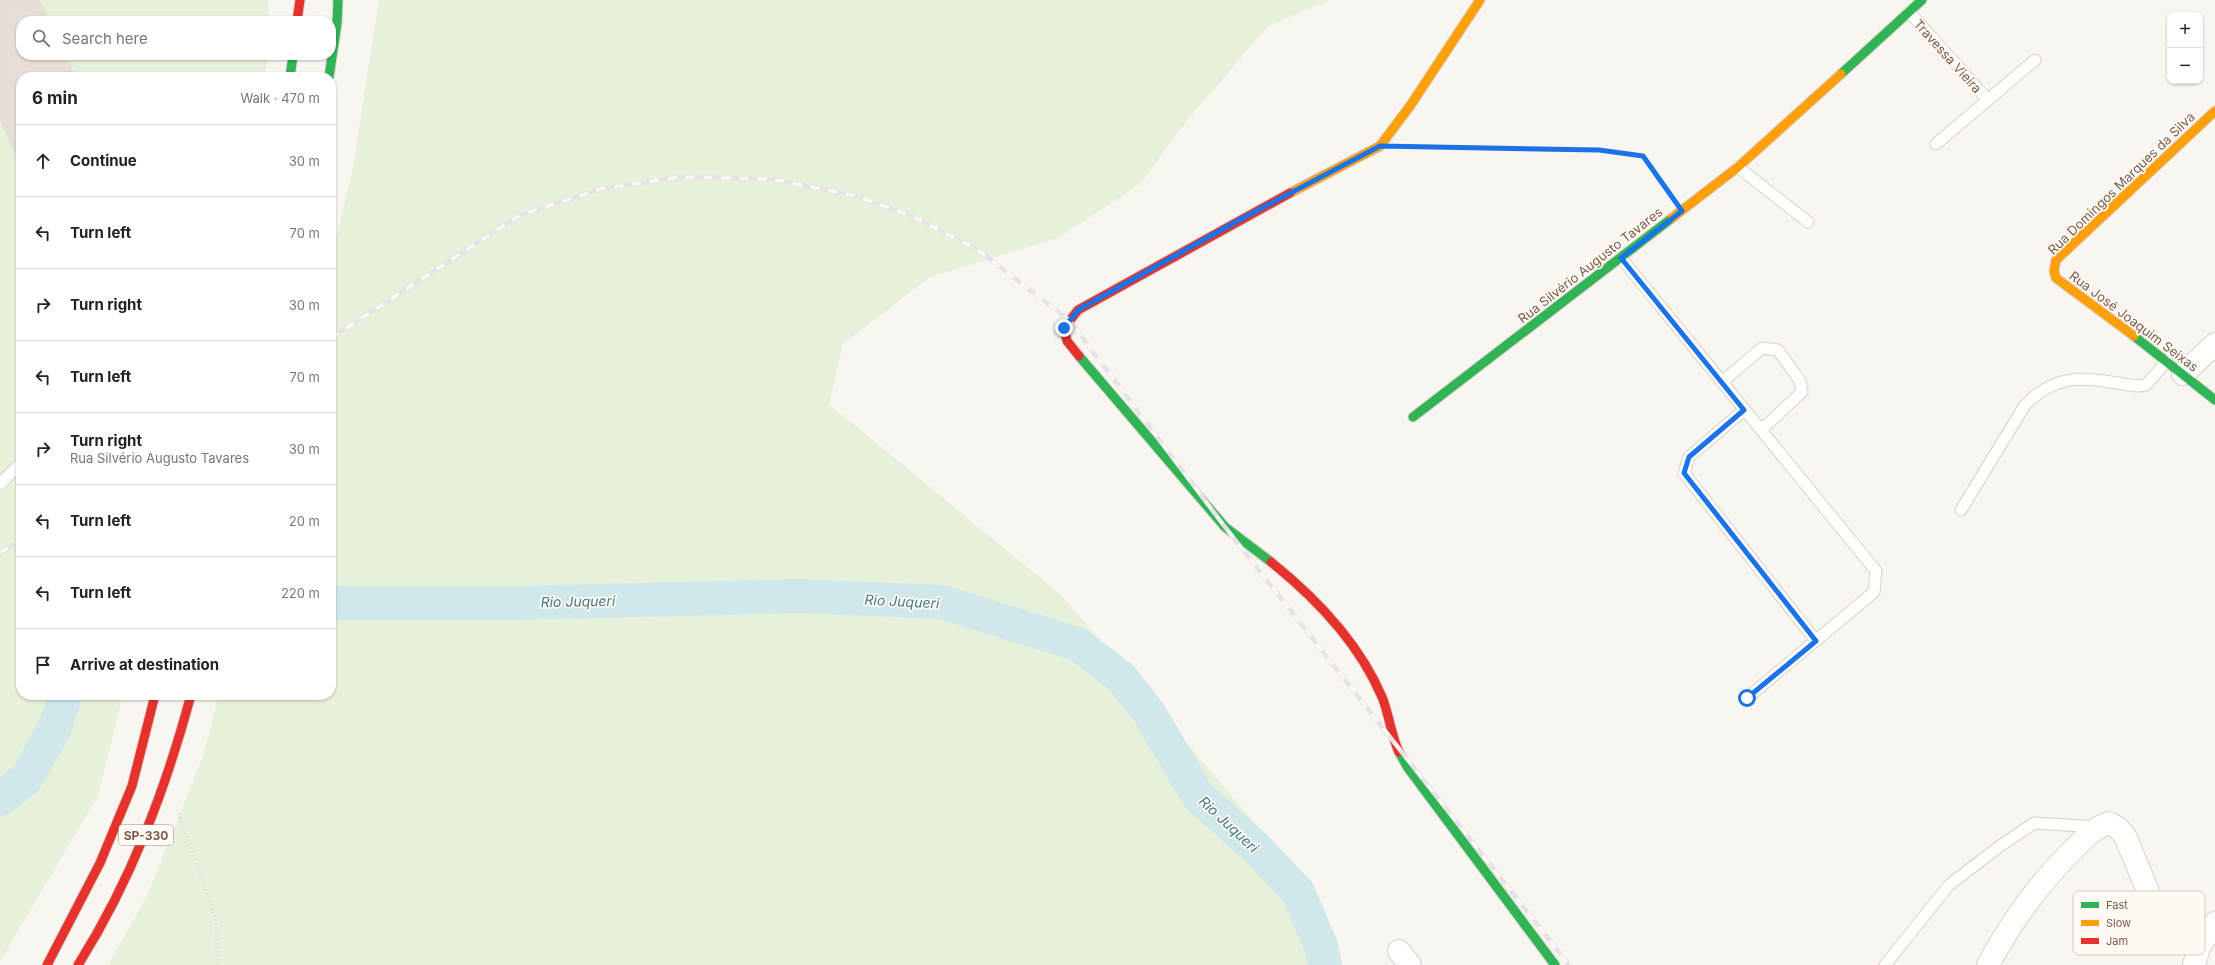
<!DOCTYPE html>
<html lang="en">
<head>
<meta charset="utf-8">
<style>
	body { margin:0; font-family:Inter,sans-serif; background:#f6f6f6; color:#222 }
	.controls { position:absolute; right:12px; top:12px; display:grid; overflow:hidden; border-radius:8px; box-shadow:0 1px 3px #0004 }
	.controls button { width:36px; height:36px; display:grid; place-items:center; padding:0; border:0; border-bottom:1px solid #e0e0e0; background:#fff; color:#222; font:20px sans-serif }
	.stop { position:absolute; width:12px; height:12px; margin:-9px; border:3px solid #1a73e8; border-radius:50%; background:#fff }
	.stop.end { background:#1a73e8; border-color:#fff; box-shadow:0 1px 4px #0008 }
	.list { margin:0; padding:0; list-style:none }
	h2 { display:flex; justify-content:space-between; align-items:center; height:52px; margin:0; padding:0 16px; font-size:17px }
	h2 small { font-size:13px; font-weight:400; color:#767676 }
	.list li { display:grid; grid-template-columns:26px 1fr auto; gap:12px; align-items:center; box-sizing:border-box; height:72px; padding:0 16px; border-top:1px solid #e0e0e0 }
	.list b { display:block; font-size:15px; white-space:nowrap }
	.list p { margin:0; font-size:13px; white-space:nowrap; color:#767676 }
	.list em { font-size:13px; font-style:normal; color:#767676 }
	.icon { flex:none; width:22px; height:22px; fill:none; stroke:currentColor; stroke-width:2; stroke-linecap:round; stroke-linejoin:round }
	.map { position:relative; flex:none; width:2215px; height:965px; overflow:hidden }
	.search { position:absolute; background:#fff; box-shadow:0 1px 3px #0004; left:16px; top:16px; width:320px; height:44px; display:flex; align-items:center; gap:10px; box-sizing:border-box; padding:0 14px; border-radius:16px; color:#767676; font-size:15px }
	.panel { position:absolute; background:#fff; box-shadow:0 1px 3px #0004; left:16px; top:72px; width:320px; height:628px; border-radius:16px }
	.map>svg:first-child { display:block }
</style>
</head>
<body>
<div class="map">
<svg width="2215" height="965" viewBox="0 0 2215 965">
	<rect width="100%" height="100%" fill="#f9f5f0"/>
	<g fill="#e7f0db">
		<polygon points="0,0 268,0 270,21 21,21 21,55 269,55 264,77 21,77 21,695 123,695 98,796 0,961"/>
		<polygon points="379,0 1330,0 1268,26 1184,124 1140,184 1058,238 930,277 843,344 829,404 1062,596 1309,887 1331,965 108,965 147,896 203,756 219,695 331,695 331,260 352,173"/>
	</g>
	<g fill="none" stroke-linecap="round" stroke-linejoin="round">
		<g stroke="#d0e8ea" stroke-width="34">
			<polyline points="331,601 335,603 519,603 799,596 942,602 1077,644 1121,677 1149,713 1198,796 1257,849 1298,892 1321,946 1325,965"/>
			<polyline points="0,799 26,779 54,729 66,695"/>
		</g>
	</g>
	<polygon fill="#e6ded7" stroke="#e2d8d2" points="0,0 39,0 49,21 21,21 21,55 65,55 75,77 21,77 21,164 0,118"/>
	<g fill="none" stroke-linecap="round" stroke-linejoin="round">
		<defs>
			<g id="lane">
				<polyline points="1909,12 1988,100"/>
				<polyline points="1936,144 2035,60"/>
				<polyline points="1738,167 1808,222"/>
				<polyline points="1621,258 1876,571 1874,592 1747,698"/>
				<polyline points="1722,382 1762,348 1778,350 1800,381 1802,392 1761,430"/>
				<polyline points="1744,410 1689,457 1684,473 1816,641"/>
				<polyline points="0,484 21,463"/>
				<path d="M1961 510 2025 405C2061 368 2092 380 2137 386L2146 385 2167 361"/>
				<polyline points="1885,965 1949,885 2000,846 2034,823 2097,827"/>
			</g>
			<g id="street">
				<polyline points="2183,374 2215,344"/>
				<polyline points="1399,951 1410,965"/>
				<path d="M1988 965C2011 922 2038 884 2073 850 2084 839 2093 828 2109 823L2118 828 2125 836 2155 908 2164 920 2199 947"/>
				<polyline points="2194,965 2199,947 2215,923"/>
			</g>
			<g id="fast">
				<polyline points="1841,74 1922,0"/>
				<polyline points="290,77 293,55"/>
				<polyline points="329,77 337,23 338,0"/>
				<polyline points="2134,336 2215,400"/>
				<polyline points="1079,356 1225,527 1271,562"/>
				<polyline points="1413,417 1672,218"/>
				<polyline points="1399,752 1408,768 1555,965"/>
			</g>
			<g id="slow">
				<polyline points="1290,193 1380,146 1410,106 1480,0"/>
				<polyline points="1672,218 1738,167 1841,74"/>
				<polyline points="2134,336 2056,278 2054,271 2056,260 2215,111"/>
			</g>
			<g id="jam">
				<polyline points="297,21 300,0"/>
				<polyline points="1079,356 1067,341 1064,328 1078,310 1290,193"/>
				<path d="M1271 562C1316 598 1359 643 1382 697 1389 714 1391 735 1399 752"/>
				<polyline points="47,965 100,863 132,786 155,695"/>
				<path d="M78 965C131 881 165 791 191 695"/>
			</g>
		</defs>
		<use href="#lane" stroke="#d7d1cb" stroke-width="13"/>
		<use href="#street" stroke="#d7d1cb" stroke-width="24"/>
		<use href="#fast" stroke="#d9d2cb" stroke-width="11"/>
		<use href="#slow" stroke="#d9d2cb" stroke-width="11"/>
		<use href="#jam" stroke="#d9d2cb" stroke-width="11"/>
		<g stroke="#dcd5d0" stroke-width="2.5" stroke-dasharray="1 3" stroke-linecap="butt">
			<polyline points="1404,147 1599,150 1643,156 1670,195"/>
			<polyline points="177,810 216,919 217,965"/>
		</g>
		<use href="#lane" stroke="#fefefd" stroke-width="11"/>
		<use href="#street" stroke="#fefefd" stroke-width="22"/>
		<use href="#fast" stroke="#30b455" stroke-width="9"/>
		<use href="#slow" stroke="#ff9f0a" stroke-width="9"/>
		<use href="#jam" stroke="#e5322d" stroke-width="9"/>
		<defs>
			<g id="rail">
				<polyline points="331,338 520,215 601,189 679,177 772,179 856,196 912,216 978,250 1069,320 1225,527 1569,965"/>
				<polyline points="0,553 21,539"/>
			</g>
		</defs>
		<use href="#rail" stroke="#e6e3e7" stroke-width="4.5"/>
		<use href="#rail" stroke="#fffaf3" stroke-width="3" stroke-dasharray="9" stroke-linecap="butt"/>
	</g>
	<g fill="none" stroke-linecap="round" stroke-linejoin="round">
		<polyline stroke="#1a73e8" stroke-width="5" points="1064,328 1078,310 1241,219 1380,146 1599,150 1643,156 1682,211 1621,258 1744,410 1689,457 1684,473 1816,641 1747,698"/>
	</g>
	<g text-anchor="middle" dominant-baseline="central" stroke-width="3.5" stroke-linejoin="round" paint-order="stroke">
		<rect fill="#fffaf3" stroke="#a28b7f" stroke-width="1" x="119" y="825" width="54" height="20" rx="3"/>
		<g font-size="12" font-weight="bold" fill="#7a5c4d">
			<text x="146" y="835">SP-330</text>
		</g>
		<g font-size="13" fill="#7a5c4d" stroke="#fffaf3">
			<text transform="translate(1948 56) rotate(48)">Travessa Vieira</text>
			<text transform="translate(2121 183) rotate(-44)">Rua Domingos Marques da Silva</text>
			<text transform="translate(1590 265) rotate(-38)">Rua Silvério Augusto Tavares</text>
			<text transform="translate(2134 321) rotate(37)">Rua José Joaquim Seixas</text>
		</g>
		<g font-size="14" font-style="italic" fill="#437c86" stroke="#fffaf3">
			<text transform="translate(578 601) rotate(-1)">Rio Juqueri</text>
			<text transform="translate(902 601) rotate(3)">Rio Juqueri</text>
			<text transform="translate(1229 824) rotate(43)">Rio Juqueri</text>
		</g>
	</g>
	<rect x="2073" y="891" width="132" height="64" rx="6" fill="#fffaf3" stroke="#d7cbc1" stroke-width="1"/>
	<rect x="2081" y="902" width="18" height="6" fill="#30b455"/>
	<rect x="2081" y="920" width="18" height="6" fill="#ff9f0a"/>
	<rect x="2081" y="938" width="18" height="6" fill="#e5322d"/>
	<g font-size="11" fill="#7a5c4d">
		<text x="2106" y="909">Fast</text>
		<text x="2106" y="927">Slow</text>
		<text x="2106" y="945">Jam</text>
	</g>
</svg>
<div class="controls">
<button>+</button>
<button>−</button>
</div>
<div class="stop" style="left:1747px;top:698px"></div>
<div class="stop end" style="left:1064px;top:328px"></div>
<div class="search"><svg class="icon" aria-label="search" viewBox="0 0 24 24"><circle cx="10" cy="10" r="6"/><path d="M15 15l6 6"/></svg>Search here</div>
<section class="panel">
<h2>6 min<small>Walk · 470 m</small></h2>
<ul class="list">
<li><svg class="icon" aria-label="ahead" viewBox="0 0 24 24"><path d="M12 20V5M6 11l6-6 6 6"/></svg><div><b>Continue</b></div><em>30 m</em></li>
<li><svg class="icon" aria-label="left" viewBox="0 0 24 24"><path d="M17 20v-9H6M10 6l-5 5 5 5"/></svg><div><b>Turn left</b></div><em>70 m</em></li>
<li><svg class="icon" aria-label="right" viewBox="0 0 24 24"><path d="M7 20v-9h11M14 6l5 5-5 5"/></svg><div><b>Turn right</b></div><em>30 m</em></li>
<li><svg class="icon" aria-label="left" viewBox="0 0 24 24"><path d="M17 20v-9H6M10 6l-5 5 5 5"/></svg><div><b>Turn left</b></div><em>70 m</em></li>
<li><svg class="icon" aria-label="right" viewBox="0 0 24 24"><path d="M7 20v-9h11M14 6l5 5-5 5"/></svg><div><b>Turn right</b><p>Rua Silvério Augusto Tavares</p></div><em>30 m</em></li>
<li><svg class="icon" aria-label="left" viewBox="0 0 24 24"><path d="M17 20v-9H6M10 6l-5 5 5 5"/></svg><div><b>Turn left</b></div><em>20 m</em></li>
<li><svg class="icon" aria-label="left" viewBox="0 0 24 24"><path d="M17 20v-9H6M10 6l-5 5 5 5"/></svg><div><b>Turn left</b></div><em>220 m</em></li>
<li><svg class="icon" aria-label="arrive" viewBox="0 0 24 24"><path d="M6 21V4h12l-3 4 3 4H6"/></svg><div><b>Arrive at destination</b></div></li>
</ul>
</section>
</div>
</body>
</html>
